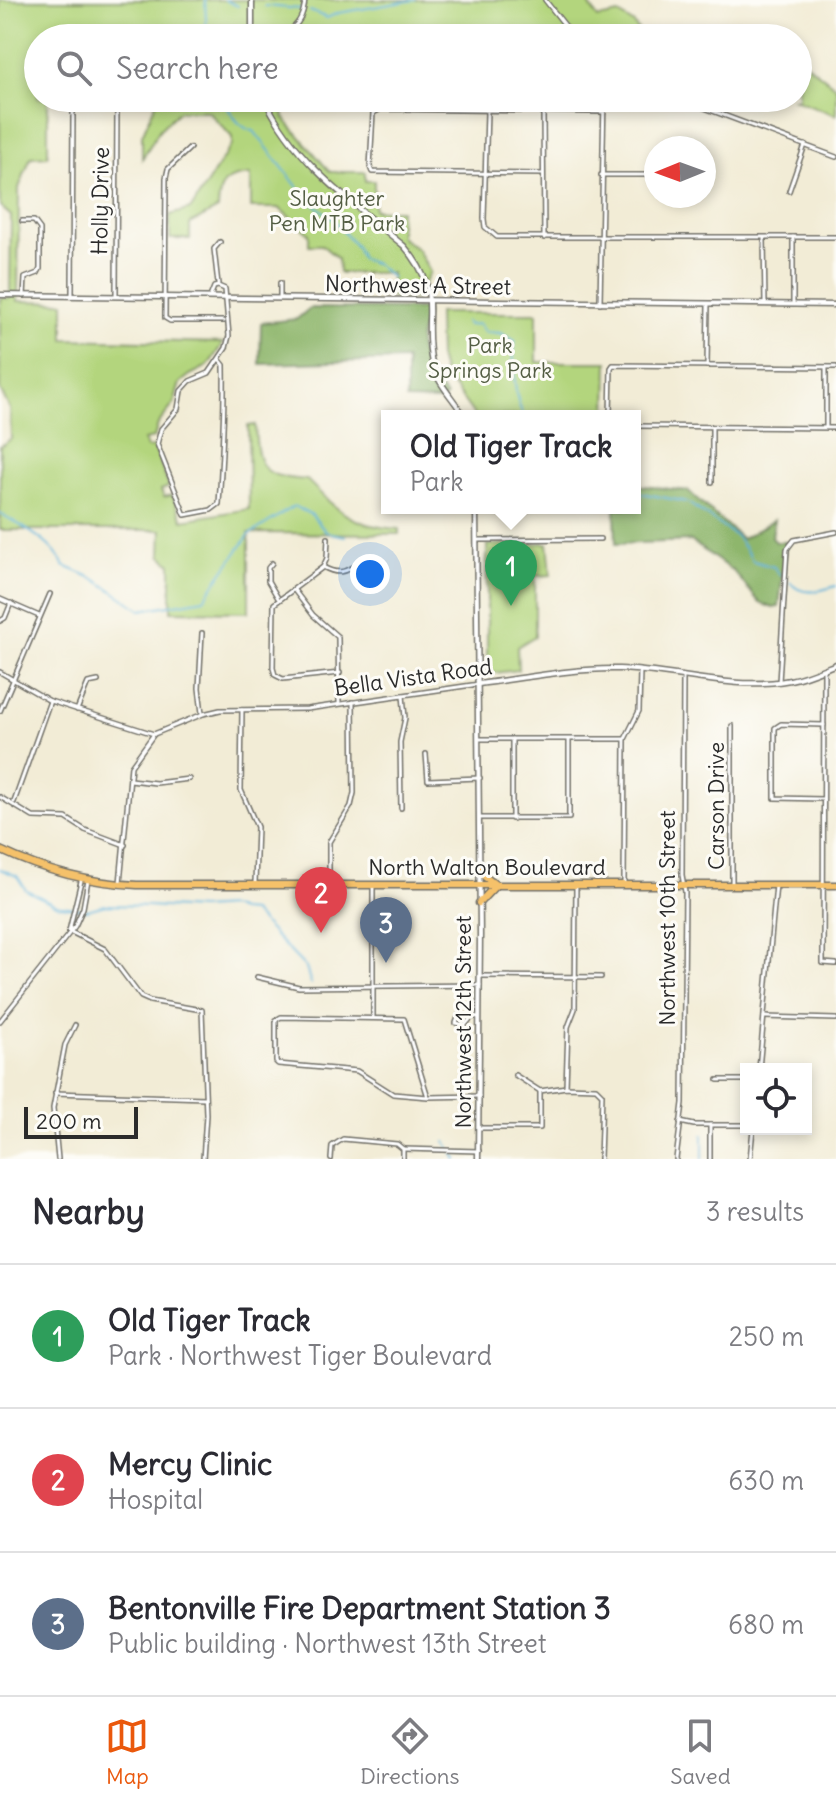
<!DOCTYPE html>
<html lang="en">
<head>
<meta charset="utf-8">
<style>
	body { margin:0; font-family:Delius,sans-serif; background:#f7f7f7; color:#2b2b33 }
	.controls { position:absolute; right:24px; bottom:24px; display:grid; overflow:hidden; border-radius:0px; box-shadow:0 4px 12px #0003 }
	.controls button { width:72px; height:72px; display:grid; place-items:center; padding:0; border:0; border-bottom:2px solid #e1e1e2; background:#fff; color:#2b2b33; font:40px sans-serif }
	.compass { position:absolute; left:644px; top:136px; width:72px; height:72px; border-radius:50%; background:#fff; box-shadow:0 4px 12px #0003; rotate:269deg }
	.scale { position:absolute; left:24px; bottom:20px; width:114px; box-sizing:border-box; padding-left:8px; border:4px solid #2b2b2b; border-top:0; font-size:22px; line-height:28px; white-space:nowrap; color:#2b2b2b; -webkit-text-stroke:6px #fdfcf7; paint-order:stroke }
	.you { position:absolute; left:370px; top:574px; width:28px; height:28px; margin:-20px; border:6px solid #fff; border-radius:50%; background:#1a73e8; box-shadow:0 0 0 12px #1a73e833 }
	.badge { display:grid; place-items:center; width:52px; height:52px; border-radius:50%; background:#ea580c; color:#fff; font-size:26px; font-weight:700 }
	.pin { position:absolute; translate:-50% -66px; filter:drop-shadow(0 2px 4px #0008) }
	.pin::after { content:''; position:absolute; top:42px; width:28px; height:24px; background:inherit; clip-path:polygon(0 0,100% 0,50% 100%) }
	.popup { position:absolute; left:381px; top:410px; width:260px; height:104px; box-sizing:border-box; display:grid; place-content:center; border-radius:0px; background:#fff; filter:drop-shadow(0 2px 6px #0005); font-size:26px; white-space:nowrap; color:#7c7c81 }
	.popup b { font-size:30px; color:#2b2b33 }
	.popup::after { content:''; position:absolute; left:50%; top:100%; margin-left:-16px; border:16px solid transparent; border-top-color:#fff }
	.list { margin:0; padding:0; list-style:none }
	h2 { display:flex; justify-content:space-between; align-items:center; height:104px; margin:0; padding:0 32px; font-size:34px }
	h2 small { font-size:26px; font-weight:400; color:#7c7c81 }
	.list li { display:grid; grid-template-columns:52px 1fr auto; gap:24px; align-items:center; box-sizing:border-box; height:144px; padding:0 32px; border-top:2px solid #e1e1e2 }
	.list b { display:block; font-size:30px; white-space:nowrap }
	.list p { margin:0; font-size:26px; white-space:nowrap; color:#7c7c81 }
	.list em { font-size:26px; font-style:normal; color:#7c7c81 }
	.icon { flex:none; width:44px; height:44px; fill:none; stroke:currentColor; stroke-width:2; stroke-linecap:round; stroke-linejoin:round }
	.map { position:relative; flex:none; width:836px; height:1159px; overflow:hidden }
	.search { position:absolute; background:#fff; box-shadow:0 4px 12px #0003; left:24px; right:24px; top:24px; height:88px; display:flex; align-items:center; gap:20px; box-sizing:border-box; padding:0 28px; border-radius:44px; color:#7c7c81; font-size:30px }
	.sheet { height:536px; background:#fff }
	nav { display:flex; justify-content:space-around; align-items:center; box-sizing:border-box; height:112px; border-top:2px solid #e1e1e2; background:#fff; font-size:22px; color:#7c7c81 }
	nav a { display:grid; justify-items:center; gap:4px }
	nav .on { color:#ea580c }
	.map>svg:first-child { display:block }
</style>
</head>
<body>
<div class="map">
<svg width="836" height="1159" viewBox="0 0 836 1159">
	<rect width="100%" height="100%" fill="#fdfcf7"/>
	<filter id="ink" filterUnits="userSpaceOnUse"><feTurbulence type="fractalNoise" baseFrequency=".0125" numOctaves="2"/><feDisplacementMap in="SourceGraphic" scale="16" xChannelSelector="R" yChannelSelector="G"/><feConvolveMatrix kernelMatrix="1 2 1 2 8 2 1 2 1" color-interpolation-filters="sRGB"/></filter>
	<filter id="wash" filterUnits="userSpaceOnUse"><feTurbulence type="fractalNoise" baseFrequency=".006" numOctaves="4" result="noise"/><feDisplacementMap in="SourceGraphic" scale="32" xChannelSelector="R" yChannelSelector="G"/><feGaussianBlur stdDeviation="1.8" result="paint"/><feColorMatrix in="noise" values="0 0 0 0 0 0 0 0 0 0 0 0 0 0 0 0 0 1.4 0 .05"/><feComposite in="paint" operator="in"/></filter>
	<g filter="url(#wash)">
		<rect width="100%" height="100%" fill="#f2ecd6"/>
		<g fill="#b3d57d" stroke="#6f8054" stroke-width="2">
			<path d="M0 0H559L588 3 598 18 619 14 634 24 643 38H38V98H48V156L31 157 19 188 18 301 64 302V339L223 343 208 366 190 375 180 383 174 404 158 424 154 438 144 440 147 448 154 447 169 487 161 490 164 497 172 495 183 520 249 509 248 426 255 425C257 469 262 477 307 480 339 512 352 526 399 529V534L249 533V612L171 611V564L161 555 162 530H0V446L11 439 10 409 0 390V298H10L11 216 0 206Z"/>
			<polygon points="798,57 836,87 836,115 794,99 798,98 798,88 803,75 798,70"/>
			<path d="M158 98H281L284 118 330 172H365V181H374V210H400V236L418 250 430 272 417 298H391V273H339L338 259 322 245H309V234L279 208H251V175C224 177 219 183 218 209L190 224V239H170V215L191 209 232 144V137L208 111H179L160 129 142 159V135Z"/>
			<polygon points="438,313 537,313 537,362 608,362 607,416 475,416 443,372 439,357"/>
			<polygon points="548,543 551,575 535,576 535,636 517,647 518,670 487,674 487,545"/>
		</g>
		<g fill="#8eb66c" stroke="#5c704c" stroke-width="2">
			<path d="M310 308 426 309C426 322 419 332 419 342 420 361 435 382 446 397L441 401 406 400V360L260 364 261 323 297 319Z"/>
			<polygon points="635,485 688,491 742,539 774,520 772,538 776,542 786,542 779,607 773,608 760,603 734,572 691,541 616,544 615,508 635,508"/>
		</g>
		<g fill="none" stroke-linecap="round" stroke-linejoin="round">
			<g stroke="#5fb3db" stroke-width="2">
				<polyline points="205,0 207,38"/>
				<polyline points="225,0 238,6"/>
				<polyline points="265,6 301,9"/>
				<polyline points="310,11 327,18 338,13 415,0"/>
				<path d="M221 98C230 110 238 129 254 131L307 199 331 217 357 248 361 259 376 264 392 278"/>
				<path d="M465 321 468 325 479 324 484 332 500 333 515 341C512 360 514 400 524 416"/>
				<polyline points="635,492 687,502 737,537 753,561 774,567 780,575"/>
				<path d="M0 513C22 527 52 541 64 566L95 579 141 610 204 599 249 535 294 506 312 515 326 532 345 536"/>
				<path d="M790 582C801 597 820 591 836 586"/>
				<polyline points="0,869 17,876 26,890 56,905 87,910 105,905 148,906 200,909 230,907 240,911 252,912 306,968 311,984"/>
				<polyline points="703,1135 703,1159"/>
				<polyline points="446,1142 450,1148"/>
				<polyline points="454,1154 457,1159"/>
			</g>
		</g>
	</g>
	<g filter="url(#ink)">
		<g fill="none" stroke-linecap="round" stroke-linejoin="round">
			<defs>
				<g id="minor">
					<polyline points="545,0 575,38"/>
					<path d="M252 36C281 36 302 34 305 0"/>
					<polyline points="636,98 702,107 836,157"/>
					<polyline points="487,111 484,219 485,227 497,237 836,237"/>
					<polyline points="543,112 544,238"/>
					<polyline points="190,148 168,169 166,178 165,318 170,321 224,321"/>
					<polyline points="543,174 372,172 370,167 373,113 381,109 604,112"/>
					<polyline points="601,175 656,175"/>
					<polyline points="789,191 805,145"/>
					<polyline points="22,221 34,221 40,229 40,269 38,273 25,278 24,296"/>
					<polyline points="764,238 765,304"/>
					<polyline points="218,284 214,249 220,242"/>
					<path d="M72 296 73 111 76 103C87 97 103 99 115 101L117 106 116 296"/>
					<path d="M210 297 214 287 218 286 225 289 229 336 226 348 209 373 190 381 181 391 178 409 161 429 157 444 185 515 211 510 219 504C222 457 225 412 224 365L220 360"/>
					<polyline points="280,298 280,283"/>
					<polyline points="600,303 604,98"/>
					<polyline points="793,304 793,237"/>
					<polyline points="707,366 708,304"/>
					<polyline points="826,367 826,427"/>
					<polyline points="610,416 611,368 613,365 836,367"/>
					<polyline points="635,426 836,428"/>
					<polyline points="712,482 712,428"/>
					<polyline points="328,538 327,558 323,567 274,604 273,668 275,675 283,679 340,673"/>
					<polyline points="478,540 600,539"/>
					<polyline points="272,563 268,568 268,581 278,598"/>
					<path d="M323 567C347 580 350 563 369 562L375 570V588"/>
					<polyline points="294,590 313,615 338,637 339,703"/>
					<polyline points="0,599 39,616"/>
					<polyline points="0,621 5,618 11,603"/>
					<polyline points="202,633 199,688 202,713"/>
					<polyline points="824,669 823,963 836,964"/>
					<polyline points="0,672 50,701 154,734"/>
					<polyline points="779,682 787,549 794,540 836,532"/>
					<polyline points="77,710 88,683 98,681"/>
					<polyline points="242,710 241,790 257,827 255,883"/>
					<polyline points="0,711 50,594"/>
					<polyline points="479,739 625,739"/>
					<polyline points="512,739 512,819"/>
					<polyline points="426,754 428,780 480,778"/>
					<polyline points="130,780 156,783 189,779"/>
					<polyline points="0,797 33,817 66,818 85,830 125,845"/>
					<polyline points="823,799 775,798 775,728 781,724 824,725"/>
					<polyline points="14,802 50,701"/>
					<polyline points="401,808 400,742 405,718 403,695"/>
					<polyline points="480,818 569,818 569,740"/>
					<polyline points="120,883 131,766 154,734 203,714 220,710 307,709 479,684"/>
					<polyline points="624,883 625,739 639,711 640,671"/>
					<polyline points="732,883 732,726"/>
					<polyline points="329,884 329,842 351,806 354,793 353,702"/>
					<polyline points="373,885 373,1018"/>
					<polyline points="69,931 105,949 141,997 150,1001 202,1010 206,1115 203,1159"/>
					<polyline points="69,931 81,881"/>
					<polyline points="481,976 601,977"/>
					<polyline points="257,977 299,987 480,985"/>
					<polyline points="764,1017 836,1019"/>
					<polyline points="471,1018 465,1025 456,1023 459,1015 479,1017"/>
					<polyline points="0,1021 75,926 83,908 88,880"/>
					<polyline points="759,1069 776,885"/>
					<polyline points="515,1075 540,1091"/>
					<polyline points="718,1080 746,1080"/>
					<polyline points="566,1087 568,1027 575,1009 576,885"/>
					<polyline points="55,1093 205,1098"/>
					<polyline points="428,1097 404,1019 281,1017 276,1020 276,1062 278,1064 357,1071 393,1094 428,1097 479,1096"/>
					<polyline points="680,1122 694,1125 746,1125"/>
					<polyline points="479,1128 540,1128 540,1091 566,1087 596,1088 602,1094 600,1159"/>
					<polyline points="403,1149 479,1151"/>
					<polyline points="58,1159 53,1108 65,1045 75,1025"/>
					<polyline points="331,1159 332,1146 343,1139 397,1144 403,1149 403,1159"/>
					<polyline points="676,1159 683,1103 685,892 682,875 683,677"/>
					<polyline points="710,1159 710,1125"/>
					<polyline points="750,1159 753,1129"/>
				</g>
				<g id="tertiary">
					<polyline points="252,38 252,0"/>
					<path d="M264 98C296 163 350 201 404 246 445 293 421 315 432 363 437 383 454 399 464 416"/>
					<polyline points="0,295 836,305"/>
					<polyline points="476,508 480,934 478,1159"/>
					<path d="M479 684C525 678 572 668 619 669 676 671 733 691 790 680 806 677 821 670 836 664"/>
				</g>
				<g id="primary">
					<path d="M0 850C44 871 89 883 137 885H836"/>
					<polyline points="479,866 485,877 496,885 479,903"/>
				</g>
			</defs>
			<use href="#minor" stroke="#716f67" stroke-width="6"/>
			<use href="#tertiary" stroke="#716f67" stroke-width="7"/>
			<use href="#primary" stroke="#716f67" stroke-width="9"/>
			<use href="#minor" stroke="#fff" stroke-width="3"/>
			<use href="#tertiary" stroke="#fff" stroke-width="4"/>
			<use href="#primary" stroke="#f5c16b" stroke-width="6"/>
		</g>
	</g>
	<g text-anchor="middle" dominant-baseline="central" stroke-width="6" stroke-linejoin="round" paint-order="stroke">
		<g font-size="22" fill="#545e44" stroke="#fdfcf7">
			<text x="337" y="198">Slaughter<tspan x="337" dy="25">Pen MTB Park</tspan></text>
			<text x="490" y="345">Park<tspan x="490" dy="25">Springs Park</tspan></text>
		</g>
		<g font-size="22" fill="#2b2b2b" stroke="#fdfcf7">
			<text transform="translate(100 201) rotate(-89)">Holly Drive</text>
			<text transform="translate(418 285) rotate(1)">Northwest A Street</text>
			<text transform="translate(413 677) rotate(-8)">Bella Vista Road</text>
			<text transform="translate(716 806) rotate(-90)">Carson Drive</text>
			<text x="487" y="867">North Walton Boulevard</text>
			<text transform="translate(667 918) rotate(-90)">Northwest 10th Street</text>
			<text transform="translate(463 1022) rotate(-90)">Northwest 12th Street</text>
		</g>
	</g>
</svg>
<div class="controls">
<button><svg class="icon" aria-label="locate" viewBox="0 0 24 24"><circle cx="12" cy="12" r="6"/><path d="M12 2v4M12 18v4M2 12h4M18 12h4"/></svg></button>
</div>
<svg class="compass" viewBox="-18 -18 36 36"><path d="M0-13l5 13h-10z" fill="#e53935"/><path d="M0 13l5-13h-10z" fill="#7c7c81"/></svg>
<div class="scale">200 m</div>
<div class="you"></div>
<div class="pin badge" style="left:511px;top:606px;background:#2e9e5b">1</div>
<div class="popup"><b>Old Tiger Track</b>Park</div>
<div class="pin badge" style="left:321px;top:933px;background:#e0444e">2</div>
<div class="pin badge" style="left:386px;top:963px;background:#5c6f8a">3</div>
<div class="search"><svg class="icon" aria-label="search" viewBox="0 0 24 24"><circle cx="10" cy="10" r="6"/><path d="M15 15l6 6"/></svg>Search here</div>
</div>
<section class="sheet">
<h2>Nearby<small>3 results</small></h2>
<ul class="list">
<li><span class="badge" style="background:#2e9e5b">1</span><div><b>Old Tiger Track</b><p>Park · Northwest Tiger Boulevard</p></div><em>250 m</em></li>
<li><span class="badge" style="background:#e0444e">2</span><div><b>Mercy Clinic</b><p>Hospital</p></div><em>630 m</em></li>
<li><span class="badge" style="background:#5c6f8a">3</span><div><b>Bentonville Fire Department Station 3</b><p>Public building · Northwest 13th Street</p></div><em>680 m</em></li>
</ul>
</section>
<nav>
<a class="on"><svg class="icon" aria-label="map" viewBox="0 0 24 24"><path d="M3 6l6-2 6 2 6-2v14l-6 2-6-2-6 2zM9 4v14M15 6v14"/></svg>Map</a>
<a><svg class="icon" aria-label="directions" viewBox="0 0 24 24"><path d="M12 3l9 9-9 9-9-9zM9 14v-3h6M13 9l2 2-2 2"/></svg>Directions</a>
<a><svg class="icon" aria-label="saved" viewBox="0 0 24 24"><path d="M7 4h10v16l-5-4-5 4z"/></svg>Saved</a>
</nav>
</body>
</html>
